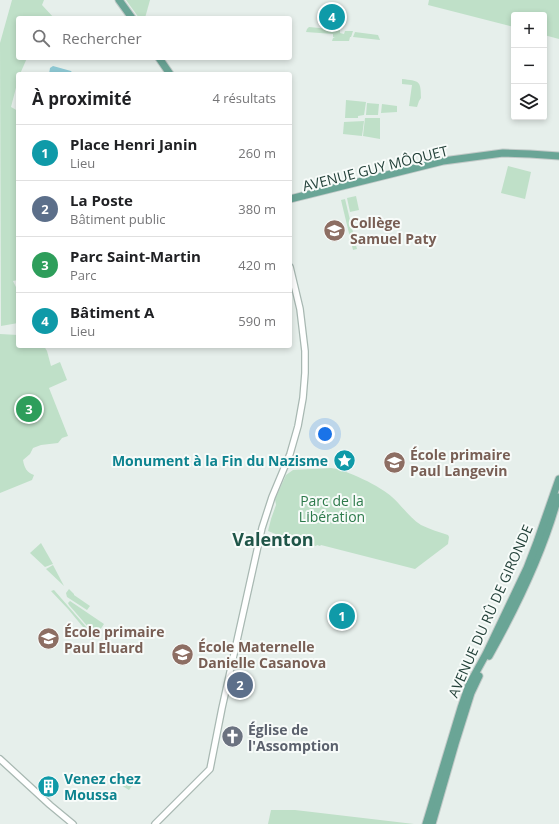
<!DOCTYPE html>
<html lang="fr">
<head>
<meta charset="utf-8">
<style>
	body { margin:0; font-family:"Open Sans",sans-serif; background:#f2f2f2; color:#202124 }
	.controls { position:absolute; right:12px; top:12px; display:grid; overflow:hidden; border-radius:4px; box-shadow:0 2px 6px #0003 }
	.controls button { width:36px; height:36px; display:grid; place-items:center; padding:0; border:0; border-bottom:1px solid #e0e0e0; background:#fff; color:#202124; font:20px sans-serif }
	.you { position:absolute; left:325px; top:434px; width:14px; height:14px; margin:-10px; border:3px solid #fff; border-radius:50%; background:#1a73e8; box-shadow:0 0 0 6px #1a73e833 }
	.badge { display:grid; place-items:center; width:26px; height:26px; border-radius:50%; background:#111827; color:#fff; font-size:13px; font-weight:700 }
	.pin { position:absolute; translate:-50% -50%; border:2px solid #fff; box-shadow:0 1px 4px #0006 }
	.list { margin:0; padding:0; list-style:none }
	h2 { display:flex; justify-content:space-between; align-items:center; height:52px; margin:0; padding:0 16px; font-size:17px }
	h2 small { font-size:13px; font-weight:400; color:#757577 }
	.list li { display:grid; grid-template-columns:26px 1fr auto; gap:12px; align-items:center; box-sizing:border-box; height:56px; padding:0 16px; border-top:1px solid #e0e0e0 }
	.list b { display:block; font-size:15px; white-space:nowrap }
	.list p { margin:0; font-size:13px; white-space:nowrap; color:#757577 }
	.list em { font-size:13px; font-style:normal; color:#757577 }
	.icon { flex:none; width:22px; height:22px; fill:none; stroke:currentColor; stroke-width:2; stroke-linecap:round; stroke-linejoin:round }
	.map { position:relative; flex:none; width:559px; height:824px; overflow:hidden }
	.search { position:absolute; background:#fff; box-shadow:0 2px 6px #0003; left:16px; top:16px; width:276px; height:44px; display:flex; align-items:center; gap:10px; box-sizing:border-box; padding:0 14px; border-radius:4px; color:#757577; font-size:15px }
	.panel { position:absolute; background:#fff; box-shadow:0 2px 6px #0003; left:16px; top:72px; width:276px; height:276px; border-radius:4px }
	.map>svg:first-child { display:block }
</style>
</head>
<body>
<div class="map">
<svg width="559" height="824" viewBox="0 0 559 824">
	<rect width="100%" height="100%" fill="#e6efeb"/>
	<g fill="#bfe0c8">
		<polygon points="12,0 44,0 42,5 54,18 18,18 18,58 27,58 20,74 18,74 18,80 11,107 18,111 18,280 13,281 18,291 18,323 1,326 0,43"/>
		<polygon points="126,0 150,0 145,18 139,18"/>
		<polygon points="429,0 559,0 559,39 544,35 544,15 514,15 514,27 428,5"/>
		<polygon points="309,27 340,30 340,33 344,34 345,31 353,31 351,37 348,37 350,37 349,41 332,41 333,38 335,38 333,37 333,34 306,32 307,29"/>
		<polygon points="355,32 378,35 380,40 353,37"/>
		<path d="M402 79C419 81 421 80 421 98L419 101 417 107 409 106 412 85 402 84Z"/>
		<polygon points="346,100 366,102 364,115 358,116 358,118 345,118"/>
		<polygon points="367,103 379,104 378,115 366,115"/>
		<polygon points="382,104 397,106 397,112 381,113"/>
		<polygon points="365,118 380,118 380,139 363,136"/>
		<polygon points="364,121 362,136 343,134 344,122"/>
		<polygon points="508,166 531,172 525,199 501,193"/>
		<polygon points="356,196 359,210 350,212 347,198"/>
		<polygon points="345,199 357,249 353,250 341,200"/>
		<path d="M0 334 18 335V346H44L47 351 51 366 60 362 67 380 49 388 68 436 62 438 58 443 41 445 33 448 30 454 23 460C24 467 27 473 34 475L32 480 0 493Z"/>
		<path d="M331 468C345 469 382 487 392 497 402 506 410 518 421 525 429 529 439 532 448 535L449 537 448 544 415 569 321 545 320 546 317 545 316 546 293 541 268 531 271 519 276 505 275 499 286 475 293 470Z"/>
		<polygon points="41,543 53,564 45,567 30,553"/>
		<polygon points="53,565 64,586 46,569"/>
		<polygon points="69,589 74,594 74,595 90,606 87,610 67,597 66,593"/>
		<polygon points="54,590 95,637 93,639 68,609 51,591"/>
		<polygon points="70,601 104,624 96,636 69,605 68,603"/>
		<polygon points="120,774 134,783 129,790 116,782"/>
		<polygon points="271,810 295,810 414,824 268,824"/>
	</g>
	<polygon fill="#8ec9d4" points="53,66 71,71 73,74 49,74 50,68"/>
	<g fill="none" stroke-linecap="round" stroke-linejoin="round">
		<defs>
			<g id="minor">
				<polyline points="0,759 50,805 73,824"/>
				<polyline points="155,824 210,769 222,708 262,528 272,497 290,454 298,426 303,398 305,373 305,351 300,309 290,267"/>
			</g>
			<g id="major">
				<polyline points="119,0 132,18"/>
				<polyline points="159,58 170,74"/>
				<polyline points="290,199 443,161 503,153 530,154 559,156"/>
				<path d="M489 656C517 606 543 553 558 497"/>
				<polyline points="426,824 461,708 469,685 486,654 527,568 537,542 559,479"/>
				<polyline points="432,824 455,744 471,693 479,676"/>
			</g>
		</defs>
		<use href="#minor" stroke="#a8b8b2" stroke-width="8"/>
		<use href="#major" stroke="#c2cac8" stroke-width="9"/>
		<use href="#minor" stroke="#fff" stroke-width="5.5"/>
		<use href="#major" stroke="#6aa596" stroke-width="7"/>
	</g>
	<defs>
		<symbol id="school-disc" viewBox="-11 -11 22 22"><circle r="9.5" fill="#8d6e63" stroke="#f7fbf9"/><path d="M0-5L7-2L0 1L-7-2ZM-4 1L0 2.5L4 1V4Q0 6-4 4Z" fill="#fff"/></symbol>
		<symbol id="sight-disc" viewBox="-11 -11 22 22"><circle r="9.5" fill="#0f9aa8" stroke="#f7fbf9"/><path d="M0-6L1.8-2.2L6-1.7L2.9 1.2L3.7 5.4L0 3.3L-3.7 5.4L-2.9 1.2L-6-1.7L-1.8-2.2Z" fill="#fff"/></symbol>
		<symbol id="church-disc" viewBox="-11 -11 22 22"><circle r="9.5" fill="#6b7280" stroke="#f7fbf9"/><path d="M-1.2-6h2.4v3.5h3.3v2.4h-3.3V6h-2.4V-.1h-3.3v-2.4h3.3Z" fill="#fff"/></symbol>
		<symbol id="building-disc" viewBox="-11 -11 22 22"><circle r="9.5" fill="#0f9aa8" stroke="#f7fbf9"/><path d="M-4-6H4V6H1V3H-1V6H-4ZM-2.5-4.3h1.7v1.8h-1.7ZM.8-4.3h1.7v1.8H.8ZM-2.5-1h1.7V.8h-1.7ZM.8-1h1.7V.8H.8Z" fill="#fff"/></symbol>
	</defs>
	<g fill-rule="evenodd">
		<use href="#school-disc" x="322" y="218" width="25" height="25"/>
		<use href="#sight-disc" x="332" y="448" width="25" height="25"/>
		<use href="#school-disc" x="382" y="450" width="25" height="25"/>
		<use href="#school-disc" x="36" y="626" width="25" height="25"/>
		<use href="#school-disc" x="170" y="642" width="25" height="25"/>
		<use href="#church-disc" x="220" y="724" width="25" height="25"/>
		<use href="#building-disc" x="36" y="774" width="25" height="25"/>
	</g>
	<g text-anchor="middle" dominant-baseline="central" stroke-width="4" stroke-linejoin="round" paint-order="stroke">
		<g font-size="14" fill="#24423a" stroke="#f7fbf9">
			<text transform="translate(375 168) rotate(-14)">AVENUE GUY MÔQUET</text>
			<text transform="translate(490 611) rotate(-66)">AVENUE DU RÛ DE GIRONDE</text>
		</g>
		<g font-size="14" font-weight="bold" fill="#785e54" stroke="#f7fbf9" text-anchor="start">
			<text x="350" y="222">Collège<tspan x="350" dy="16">Samuel Paty</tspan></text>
			<text x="410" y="454">École primaire<tspan x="410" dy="16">Paul Langevin</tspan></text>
			<text x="64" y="631">École primaire<tspan x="64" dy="16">Paul Eluard</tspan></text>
			<text x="198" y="646">École Maternelle<tspan x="198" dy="16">Danielle Casanova</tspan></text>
		</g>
		<g font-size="14" font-weight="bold" fill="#0d838f" stroke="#f7fbf9" text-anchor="end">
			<text x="328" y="460">Monument à la Fin du Nazisme</text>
			<text x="64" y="778" text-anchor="start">Venez chez<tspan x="64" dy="16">Moussa</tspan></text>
		</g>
		<g font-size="14" fill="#2d7a4b" stroke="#f7fbf9">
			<text x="332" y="500">Parc de la<tspan x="332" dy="16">Libération</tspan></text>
		</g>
		<g font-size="14" font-weight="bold" fill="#5b616d" stroke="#f7fbf9" text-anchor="start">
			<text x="248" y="729">Église de<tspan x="248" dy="16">l'Assomption</tspan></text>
		</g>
		<g font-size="18" font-weight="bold" fill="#1f5548" stroke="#f7fbf9">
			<text x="273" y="539">Valenton</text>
		</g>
	</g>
</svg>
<div class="controls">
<button>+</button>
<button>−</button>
<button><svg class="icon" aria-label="layers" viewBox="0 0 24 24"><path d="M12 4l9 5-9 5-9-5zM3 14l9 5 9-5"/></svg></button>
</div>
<div class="you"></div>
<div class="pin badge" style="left:342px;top:616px;background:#0f9aa8">1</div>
<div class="pin badge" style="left:240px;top:685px;background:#5c6f8a">2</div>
<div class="pin badge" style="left:29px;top:409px;background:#2e9e5b">3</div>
<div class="pin badge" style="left:332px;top:17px;background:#0f9aa8">4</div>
<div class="search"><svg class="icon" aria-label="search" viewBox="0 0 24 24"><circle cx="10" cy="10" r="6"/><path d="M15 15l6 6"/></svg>Rechercher</div>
<section class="panel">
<h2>À proximité<small>4 résultats</small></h2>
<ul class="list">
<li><span class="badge" style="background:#0f9aa8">1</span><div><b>Place Henri Janin</b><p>Lieu</p></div><em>260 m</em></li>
<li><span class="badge" style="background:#5c6f8a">2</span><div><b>La Poste</b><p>Bâtiment public</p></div><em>380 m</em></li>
<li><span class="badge" style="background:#2e9e5b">3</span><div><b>Parc Saint-Martin</b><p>Parc</p></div><em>420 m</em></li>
<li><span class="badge" style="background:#0f9aa8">4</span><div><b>Bâtiment A</b><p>Lieu</p></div><em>590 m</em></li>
</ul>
</section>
</div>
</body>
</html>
